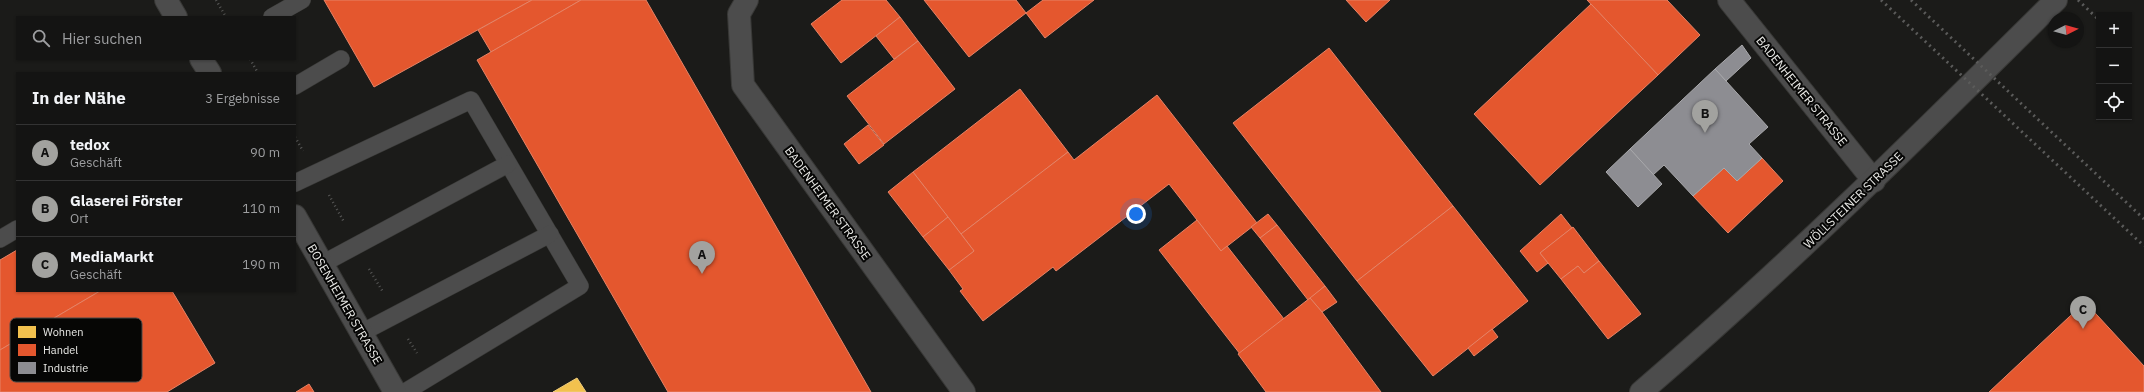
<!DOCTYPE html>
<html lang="de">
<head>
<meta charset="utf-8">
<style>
	body { margin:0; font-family:"IBM Plex Sans",sans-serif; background:#1d1d1c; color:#f1f3f6 }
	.controls { position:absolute; right:12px; top:12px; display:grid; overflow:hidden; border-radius:0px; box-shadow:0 1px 3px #0004 }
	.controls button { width:36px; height:36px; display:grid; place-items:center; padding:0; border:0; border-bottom:1px solid #333; background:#141413; color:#f1f3f6; font:20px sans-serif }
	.compass { position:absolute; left:2048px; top:12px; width:36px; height:36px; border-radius:50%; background:#141413; box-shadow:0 1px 3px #0004; rotate:84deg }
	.you { position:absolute; left:1136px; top:214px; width:14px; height:14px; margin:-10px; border:3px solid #fff; border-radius:50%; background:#1a73e8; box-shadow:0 0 0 6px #1a73e833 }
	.badge { display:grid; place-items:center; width:26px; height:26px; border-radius:50%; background:#a2a29f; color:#111; font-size:13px; font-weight:700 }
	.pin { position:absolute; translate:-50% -33px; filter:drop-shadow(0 1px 2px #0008) }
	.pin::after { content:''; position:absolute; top:21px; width:14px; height:12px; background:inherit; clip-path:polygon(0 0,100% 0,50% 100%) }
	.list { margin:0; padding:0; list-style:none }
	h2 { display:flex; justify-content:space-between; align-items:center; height:52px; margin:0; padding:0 16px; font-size:17px }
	h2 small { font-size:13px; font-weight:400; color:#9d9ea0 }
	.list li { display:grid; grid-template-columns:26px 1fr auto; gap:12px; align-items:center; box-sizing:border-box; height:56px; padding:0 16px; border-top:1px solid #333 }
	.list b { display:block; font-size:15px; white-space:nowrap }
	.list p { margin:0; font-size:13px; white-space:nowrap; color:#9d9ea0 }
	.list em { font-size:13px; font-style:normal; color:#9d9ea0 }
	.icon { flex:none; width:22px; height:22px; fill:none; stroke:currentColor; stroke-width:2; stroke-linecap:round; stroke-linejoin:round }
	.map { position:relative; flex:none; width:2144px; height:392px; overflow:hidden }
	.search { position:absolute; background:#141413; box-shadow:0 1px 3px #0004; left:16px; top:16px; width:280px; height:44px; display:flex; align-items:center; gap:10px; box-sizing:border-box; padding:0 14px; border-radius:0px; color:#9d9ea0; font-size:15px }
	.panel { position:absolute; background:#141413; box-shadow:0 1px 3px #0004; left:16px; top:72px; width:280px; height:220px; border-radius:0px }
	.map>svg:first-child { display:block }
</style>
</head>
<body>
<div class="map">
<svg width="2144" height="392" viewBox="0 0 2144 392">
	<rect width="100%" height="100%" fill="#1b1b19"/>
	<polygon fill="#f2c14e" stroke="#f0cd7c" points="577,378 586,392 553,392"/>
	<g fill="#e4572e" stroke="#e68366">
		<polygon points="324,0 532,0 374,87"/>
		<polygon points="532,0 581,0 491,52 478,30"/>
		<polygon points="581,0 646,0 871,392 668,392 477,60"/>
		<polygon points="842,0 886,0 900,17 841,63 811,24"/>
		<polygon points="924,0 1016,0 1026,13 969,57"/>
		<polygon points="1043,0 1094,0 1045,38 1026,13"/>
		<polygon points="1346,0 1390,0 1366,22"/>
		<polygon points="1587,0 1667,0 1700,35 1658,75"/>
		<polygon points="1591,4 1658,75 1540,185 1474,114"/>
		<polygon points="900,17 918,41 894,59 876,36"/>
		<polygon points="918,41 955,89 884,144 847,96"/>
		<polygon points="1329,48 1453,206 1357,281 1233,123"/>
		<polygon points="1020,89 1068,152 961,234 913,172"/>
		<polygon points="1157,95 1257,223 1221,251 1169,184 1056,271 1053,267 983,321 960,291 963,289 949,270 974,251 961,234 1068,152 1074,160"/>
		<polygon points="868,125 884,145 859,164 844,144"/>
		<polygon points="1762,158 1783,181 1728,233 1693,196 1724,168 1737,181"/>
		<polygon points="913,172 948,217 923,237 888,192"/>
		<polygon points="1453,206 1528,301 1433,376 1357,281"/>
		<polygon points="1268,214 1277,225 1260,238 1251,227"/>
		<polygon points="1561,214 1572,228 1540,253 1548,263 1537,272 1520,251"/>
		<polygon points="948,217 974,251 949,270 923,237"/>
		<polygon points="1197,220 1221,251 1227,246 1284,319 1240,354 1159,250"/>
		<polygon points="1277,225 1325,286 1308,300 1260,238"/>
		<polygon points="1573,227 1599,261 1584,273 1578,266 1561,279 1540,253"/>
		<polygon points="17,250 17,291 100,291 0,350 0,260"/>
		<polygon points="1599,261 1641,314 1608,339 1561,279 1578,266 1584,273"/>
		<polygon points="1325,286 1337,302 1322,312 1310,298"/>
		<polygon points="100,291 172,291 215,363 167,392 0,392 0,350"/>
		<polygon points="1310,298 1322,312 1381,392 1266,392 1238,354"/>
		<polygon points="2085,302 2144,366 2144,392 1989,392"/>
		<polygon points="1492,329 1498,337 1474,356 1468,348"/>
		<polygon points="309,384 314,392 296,392"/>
	</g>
	<g fill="#8d8d92" stroke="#a9a9ac">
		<polygon points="1742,45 1751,58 1726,81 1715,69"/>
		<polygon points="1715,69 1768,127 1749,144 1762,158 1737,181 1724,168 1693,196 1664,165 1653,175 1630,149"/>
		<polygon points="1630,149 1662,184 1638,207 1606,172"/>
	</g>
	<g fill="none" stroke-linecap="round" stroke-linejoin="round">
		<defs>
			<g id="service">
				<polyline points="272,17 302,0"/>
				<polyline points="295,86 341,59"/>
				<polyline points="295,183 471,100 580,286 405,392"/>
				<polyline points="0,239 17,229"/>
				<polyline points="322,264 508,164"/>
				<polyline points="361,333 550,234"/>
			</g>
			<g id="minor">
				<polyline points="747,0 739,14 743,85 964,392"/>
				<polyline points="1729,0 1874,181"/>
				<path d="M1641 392C1786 268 1921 134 2056 0"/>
			</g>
			<g id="tertiary">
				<polyline points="166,0 176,17"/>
				<polyline points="201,59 210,73"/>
				<polyline points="295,216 395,392"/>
			</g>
		</defs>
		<use href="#service" stroke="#383836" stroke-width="18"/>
		<use href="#minor" stroke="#383836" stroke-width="24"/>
		<use href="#tertiary" stroke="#383836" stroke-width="24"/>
		<g stroke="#575756" stroke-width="2.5" stroke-dasharray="1 3" stroke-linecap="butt">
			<polyline points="216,0 226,17"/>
			<polyline points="250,59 258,73"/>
			<polyline points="295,137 303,151"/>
			<polyline points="329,195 344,222"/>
			<polyline points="369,269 383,292"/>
			<polyline points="408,339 417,353"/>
		</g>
		<use href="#service" stroke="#4c4c4c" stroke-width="17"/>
		<use href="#minor" stroke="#4c4c4c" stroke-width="22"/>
		<use href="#tertiary" stroke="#4c4c4c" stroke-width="22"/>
		<g stroke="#5b5b5a" stroke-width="3" stroke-dasharray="2 4" stroke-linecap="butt">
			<polyline points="1881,0 2144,246"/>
			<polyline points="1911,0 2144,219"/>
			<polyline points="2078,0 2099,20"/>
		</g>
	</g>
	<g text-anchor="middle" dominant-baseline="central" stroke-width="4" stroke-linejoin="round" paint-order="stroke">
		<g font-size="12" fill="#eaeae7" stroke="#060605">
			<text transform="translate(1802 91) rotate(51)">BADENHEIMER STRASSE</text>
			<text transform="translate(1853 200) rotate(-44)">WÖLLSTEINER STRASSE</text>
			<text transform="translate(828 203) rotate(54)">BADENHEIMER STRASSE</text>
			<text transform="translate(345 304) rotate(60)">BOSENHEIMER STRASSE</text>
		</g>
	</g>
	<rect x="10" y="318" width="132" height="64" rx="6" fill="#060605" stroke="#4a4a49" stroke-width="1"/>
	<rect x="18" y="326" width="18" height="12" fill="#f2c14e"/>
	<rect x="18" y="344" width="18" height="12" fill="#e4572e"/>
	<rect x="18" y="362" width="18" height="12" fill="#8d8d92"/>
	<g font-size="11" fill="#eaeae7">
		<text x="43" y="336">Wohnen</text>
		<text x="43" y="354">Handel</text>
		<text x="43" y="372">Industrie</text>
	</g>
</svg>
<div class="controls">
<button>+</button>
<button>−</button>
<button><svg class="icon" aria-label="locate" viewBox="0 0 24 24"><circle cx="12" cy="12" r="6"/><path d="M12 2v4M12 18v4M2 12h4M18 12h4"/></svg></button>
</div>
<svg class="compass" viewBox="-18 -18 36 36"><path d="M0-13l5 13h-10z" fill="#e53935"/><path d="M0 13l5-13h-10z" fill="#9d9ea0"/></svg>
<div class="you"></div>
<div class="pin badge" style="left:702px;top:274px">A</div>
<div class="pin badge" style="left:1705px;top:133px">B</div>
<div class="pin badge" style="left:2083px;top:329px">C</div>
<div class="search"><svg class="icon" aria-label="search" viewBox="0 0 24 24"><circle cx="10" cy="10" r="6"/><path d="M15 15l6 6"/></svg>Hier suchen</div>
<section class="panel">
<h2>In der Nähe<small>3 Ergebnisse</small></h2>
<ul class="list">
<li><span class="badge">A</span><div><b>tedox</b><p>Geschäft</p></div><em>90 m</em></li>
<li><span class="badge">B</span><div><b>Glaserei Förster</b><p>Ort</p></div><em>110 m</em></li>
<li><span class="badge">C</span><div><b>MediaMarkt</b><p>Geschäft</p></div><em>190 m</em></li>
</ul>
</section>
</div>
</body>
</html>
